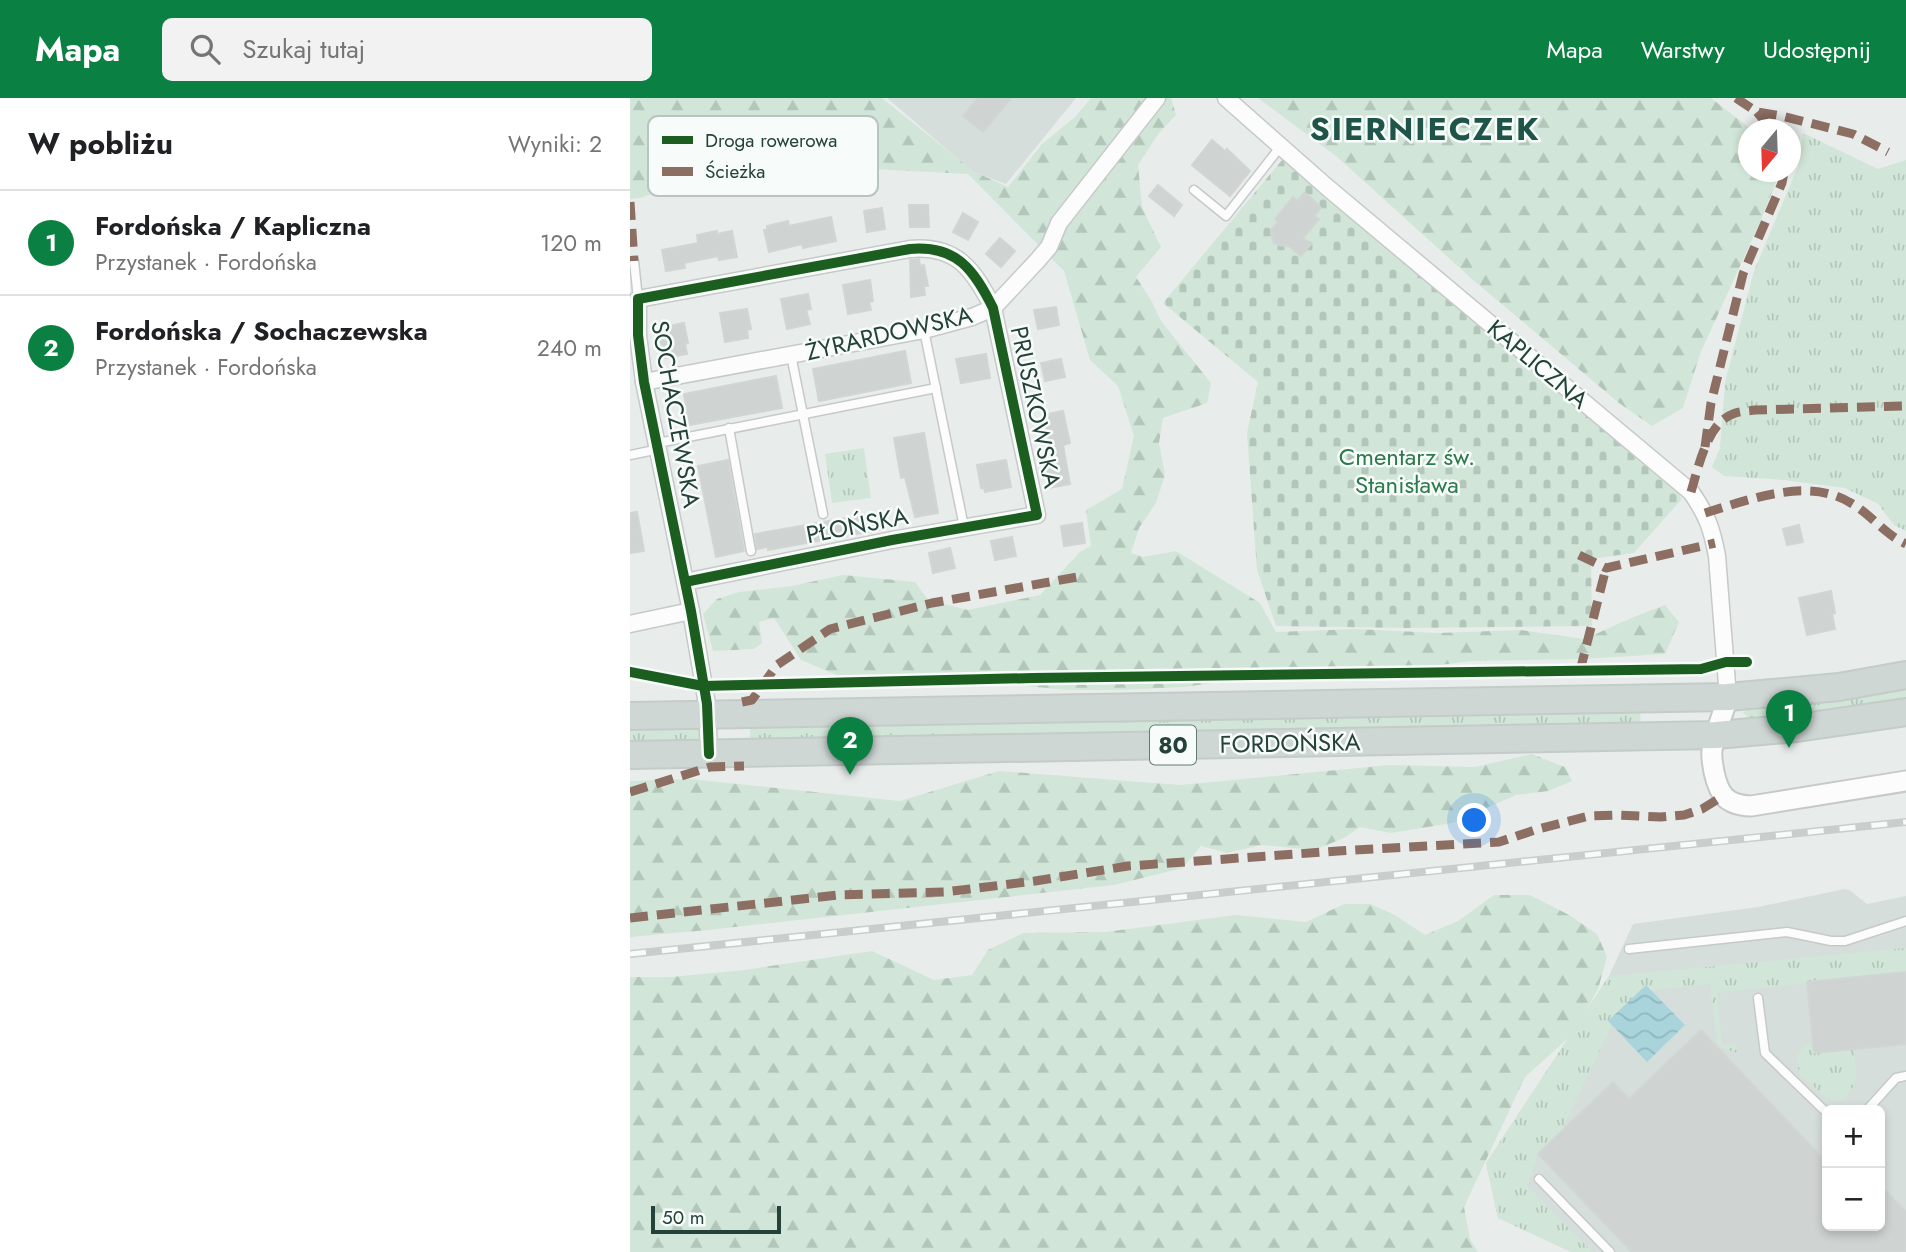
<!DOCTYPE html>
<html lang="pl">
<head>
<meta charset="utf-8">
<style>
	body { margin:0; font-family:Jost,sans-serif; background:#f2f2f2; color:#202124 }
	.controls { position:absolute; right:21px; bottom:21px; display:grid; overflow:hidden; border-radius:10px; box-shadow:0 4px 10px #0003 }
	.controls button { width:63px; height:63px; display:grid; place-items:center; padding:0; border:0; border-bottom:2px solid #e0e0e0; background:#fff; color:#202124; font:35px sans-serif }
	.compass { position:absolute; left:1108px; top:21px; width:63px; height:63px; border-radius:50%; background:#fff; box-shadow:0 4px 10px #0003; rotate:199deg }
	.scale { position:absolute; left:21px; bottom:18px; width:130px; box-sizing:border-box; padding-left:7px; border:4px solid #24423a; border-top:0; font-size:19px; line-height:24px; white-space:nowrap; color:#24423a; -webkit-text-stroke:5px #f7fbf9; paint-order:stroke }
	.you { position:absolute; left:845px; top:723px; width:24px; height:24px; margin:-18px; border:5px solid #fff; border-radius:50%; background:#1a73e8; box-shadow:0 0 0 10px #1a73e833 }
	.badge { display:grid; place-items:center; width:46px; height:46px; border-radius:50%; background:#0b8043; color:#fff; font-size:23px; font-weight:700 }
	.pin { position:absolute; translate:-50% -58px; filter:drop-shadow(0 2px 4px #0008) }
	.pin::after { content:''; position:absolute; top:37px; width:24px; height:21px; background:inherit; clip-path:polygon(0 0,100% 0,50% 100%) }
	.list { margin:0; padding:0; list-style:none }
	h2 { display:flex; justify-content:space-between; align-items:center; height:91px; margin:0; padding:0 28px; font-size:30px }
	h2 small { font-size:23px; font-weight:400; color:#757577 }
	.list li { display:grid; grid-template-columns:46px 1fr auto; gap:21px; align-items:center; box-sizing:border-box; height:105px; padding:0 28px; border-top:2px solid #e0e0e0 }
	.list b { display:block; font-size:26px; white-space:nowrap }
	.list p { margin:0; font-size:23px; white-space:nowrap; color:#757577 }
	.list em { font-size:23px; font-style:normal; color:#757577 }
	.icon { flex:none; width:38px; height:38px; fill:none; stroke:currentColor; stroke-width:2; stroke-linecap:round; stroke-linejoin:round }
	.map { position:relative; flex:none; width:1276px; height:1154px; overflow:hidden }
	header { display:flex; align-items:center; gap:42px; box-sizing:border-box; height:98px; padding:0 35px; background:#0b8043; color:#fff }
	header strong { font-size:33px }
	nav { display:flex; gap:38px; margin-inline-start:auto; font-size:24px }
	.search { width:490px; height:63px; background:#f2f2f2; display:flex; align-items:center; gap:18px; box-sizing:border-box; padding:0 24px; border-radius:10px; color:#757577; font-size:26px }
	main { display:flex }
	aside { flex:1; background:#fff }
	.map>svg:first-child { display:block }
</style>
</head>
<body>
<header>
<strong>Mapa</strong>
<div class="search"><svg class="icon" aria-label="search" viewBox="0 0 24 24"><circle cx="10" cy="10" r="6"/><path d="M15 15l6 6"/></svg>Szukaj tutaj</div>
<nav><a>Mapa</a><a>Warstwy</a><a>Udostępnij</a></nav>
</header>
<main>
<aside>
<h2>W pobliżu<small>Wyniki: 2</small></h2>
<ul class="list">
<li><span class="badge">1</span><div><b>Fordońska / Kapliczna</b><p>Przystanek · Fordońska</p></div><em>120 m</em></li>
<li><span class="badge">2</span><div><b>Fordońska / Sochaczewska</b><p>Przystanek · Fordońska</p></div><em>240 m</em></li>
</ul>
</aside>
<div class="map">
<svg width="1276" height="1154" viewBox="0 0 1276 1154">
	<defs>
		<pattern id="grass-tufts" width="24" height="20" patternUnits="userSpaceOnUse" patternTransform="scale(1.75)"><rect width="24" height="20" fill="#d1e6d8"/><path d="M3 7l-1-3M5 7V3M7 7l1-3M15 17l-1-3M17 17v-4M19 17l1-3" fill="none" stroke="#b3c6ba"/></pattern>
		<pattern id="forest-firs" width="22" height="20" patternUnits="userSpaceOnUse" patternTransform="scale(1.75)"><rect width="22" height="20" fill="#d1e6d8"/><path d="M5 1l3.5 6h-7zM16 11l3.5 6h-7z" fill="#b3c6ba"/></pattern>
		<pattern id="cemetery-stones" width="16" height="16" patternUnits="userSpaceOnUse" patternTransform="scale(1.75)"><rect width="16" height="16" fill="#d1e6d8"/><path d="M2 7V4a2 2 0 0 1 4 0v3zM10 15v-3a2 2 0 0 1 4 0v3z" fill="#b3c6ba"/></pattern>
		<pattern id="water-waves" width="16" height="10" patternUnits="userSpaceOnUse" patternTransform="scale(1.75)"><rect width="16" height="10" fill="#a9d4db"/><path d="M0 5q4-4 8 0t8 0" fill="none" stroke="#91b7bd"/></pattern>
	</defs>
	<rect width="100%" height="100%" fill="#e8edeb"/>
	<g fill="#d6dedb" fill-rule="evenodd">
		<polygon points="257,0 446,0 376,86 342,73"/>
		<path d="M1215 791 1221 793 1237 806 1276 798V1154H941L868 1120 856 1065 979 878 1003 826 1128 809ZM1197 1012H1250V1128H1197Z"/>
	</g>
	<g fill="url(#grass-tufts)">
		<polygon points="1173,35 1248,71 1276,62 1276,433 1264,427 1248,406 1215,390 1153,382 1094,378 1082,369 1090,350 1095,284 1124,173 1169,66"/>
		<polygon points="234,350 241,400 202,405 195,356"/>
		<polygon points="1276,588 1276,604 1234,613 1122,622 1113,615 1119,610"/>
		<polygon points="1010,611 1011,630 120,644 120,626"/>
		<polygon points="0,626 70,629 70,639 63,643 0,646"/>
		<polygon points="1276,850 1276,874 1087,895 1092,947 1104,946 1109,957 1105,954 1090,949 1087,943 1080,886 1021,892 1016,887 979,923 982,927 930,1035 908,1056 897,1087 962,1154 941,1154 868,1120 856,1065 979,878"/>
		<path d="M1183 945 1223 951C1226 974 1231 984 1213 1002L1197 1000 1169 976 1167 959 1175 946Z"/>
	</g>
	<g fill="url(#forest-firs)">
		<polygon points="0,0 252,0 343,73 378,89 412,46 445,19 461,0 541,0 546,17 529,35 508,67 512,109 531,149 506,179 521,202 531,223 581,285 577,305 533,320 529,345 535,377 526,405 509,430 501,455 513,459 546,453 630,505 646,534 726,531 808,535 891,532 955,541 1001,520 1035,507 1049,524 1035,556 953,561 840,563 781,571 680,571 554,589 489,592 438,592 304,580 226,585 171,562 144,520 129,524 132,545 124,551 83,553 73,516 87,501 109,494 162,488 213,477 285,484 298,502 338,512 410,497 450,454 461,448 456,412 492,391 504,338 488,288 460,262 434,173 338,76 204,69 102,67 60,83 10,100 0,101"/>
		<polygon points="628,0 1081,0 1121,31 1118,32 1118,74 1148,74 1149,76 1131,122 1070,256 1053,310 1022,328 989,305 842,181 706,58"/>
		<polygon points="902,656 935,669 942,683 918,693 886,697 822,725 761,735 730,729 714,740 684,752 631,747 597,755 571,748 553,770 484,787 78,832 0,839 0,683 60,681 270,703 369,673 550,687 759,667 845,669"/>
		<polygon points="864,797 900,797 939,817 967,836 977,859 968,891 944,935 895,979 834,1109 840,1141 848,1154 0,1154 0,879 41,879 114,872 242,853 304,882 342,877 358,852 393,835 475,834 606,817 676,824 714,806 740,806 765,817 795,837 828,823"/>
	</g>
	<polygon fill="url(#cemetery-stones)" points="652,62 1049,393 1051,402 1004,455 961,461 962,528 776,530 646,528 627,472 617,335 628,284 533,205"/>
	<polygon fill="url(#water-waves)" points="1016,887 1055,927 1017,964 978,923"/>
	<g fill="#cfd4d2" stroke="#d1d6d4" stroke-width="2">
		<polygon points="348,0 381,0 353,34 333,18"/>
		<polygon points="582,42 595,53 597,51 620,73 600,98 562,67"/>
		<polygon points="528,87 552,107 544,118 519,98"/>
		<polygon points="674,95 676,97 677,96 691,110 684,118 689,121 673,140 681,146 671,158 659,148 648,147 643,144 641,132 648,124 645,121 663,99 667,103"/>
		<polygon points="279,107 298,107 299,129 280,129"/>
		<polygon points="252,110 255,131 237,134 234,113"/>
		<polygon points="333,115 348,124 338,142 323,134"/>
		<polygon points="201,119 206,143 173,150 172,146 139,154 134,132 137,132 137,128 158,123 159,128"/>
		<polygon points="87,133 87,136 102,133 107,159 89,162 88,158 54,165 55,170 36,173 32,152 68,145 67,137"/>
		<polygon points="370,140 385,153 371,169 356,156"/>
		<polygon points="289,161 290,168 294,167 298,188 294,188 295,197 281,199 280,162"/>
		<polygon points="240,182 243,203 239,204 241,212 218,216 213,187"/>
		<polygon points="178,196 181,211 176,212 180,226 157,231 151,201"/>
		<polygon points="426,209 429,227 408,231 404,212"/>
		<polygon points="117,211 121,231 117,232 118,240 95,244 90,215"/>
		<polygon points="54,225 58,245 55,246 57,256 34,260 28,230"/>
		<polygon points="275,253 281,285 189,303 183,271"/>
		<polygon points="356,256 360,280 331,285 326,261"/>
		<polygon points="431,261 435,279 415,283 411,265"/>
		<polygon points="146,278 152,310 59,327 54,296"/>
		<polygon points="433,313 440,345 433,347 440,386 419,390 415,370 424,369 413,317"/>
		<polygon points="294,335 308,415 285,419 275,379 271,380 264,340"/>
		<polygon points="98,362 114,453 86,459 68,368"/>
		<polygon points="376,362 381,389 355,394 354,390 351,390 347,367"/>
		<polygon points="7,414 14,453 0,455 0,415"/>
		<polygon points="251,414 254,431 138,452 138,449 127,451 125,436"/>
		<polygon points="452,425 455,445 434,448 431,428"/>
		<polygon points="1169,427 1173,444 1157,447 1153,431"/>
		<polygon points="382,439 386,458 365,462 361,443"/>
		<polygon points="320,450 325,470 303,475 299,455"/>
		<polygon points="1201,493 1205,515 1202,516 1205,531 1177,537 1169,500"/>
		<polygon points="1276,874 1276,946 1184,955 1177,884"/>
		<polygon points="1071,932 1197,1065 1197,1128 1250,1128 1250,1087 1276,1114 1276,1154 1002,1154 908,1056 983,984 999,1001"/>
	</g>
	<g fill="none" stroke-linecap="round" stroke-linejoin="round">
		<defs>
			<g id="service">
				<polyline points="564,92 596,118 651,48"/>
				<polyline points="4,163 8,201"/>
				<polyline points="294,232 334,429"/>
				<polyline points="161,257 193,416"/>
				<polyline points="99,330 121,453"/>
				<polyline points="28,345 306,290"/>
				<polyline points="0,357 29,351"/>
				<polyline points="999,851 1157,834 1201,843 1215,843 1276,823"/>
				<polyline points="1128,900 1135,955 1197,1015"/>
				<polyline points="1237,1012 1266,980 1276,978"/>
				<polyline points="909,1081 980,1154"/>
			</g>
			<g id="minor">
				<path d="M596 0 698 90 1061 394C1077 417 1082 431 1087 458L1098 599"/>
				<polyline points="14,284 294,232 342,219 363,210 407,163 419,149 429,125 527,0"/>
				<path d="M55 484 262 442 407 417 363 210C344 172 327 147 280 151L8 201V237L14 284 61 513 77 606 79 656"/>
				<polyline points="0,526 61,513"/>
			</g>
			<path id="tertiary" d="M1098 599C1093 616 1085 634 1082 652 1081 660 1083 667 1084 674 1089 697 1096 707 1121 708L1276 683"/>
			<g id="primary">
				<polyline points="0,618 1098,599 1209,589 1276,577"/>
				<polyline points="0,657 1086,637 1167,630 1276,614"/>
			</g>
		</defs>
		<use href="#service" stroke="#c5cac8" stroke-width="11"/>
		<use href="#minor" stroke="#c5cac8" stroke-width="19"/>
		<use href="#tertiary" stroke="#c5cac8" stroke-width="23"/>
		<use href="#primary" stroke="#c3ccc9" stroke-width="30"/>
		<use href="#service" stroke="#fcfcfc" stroke-width="8"/>
		<use href="#minor" stroke="#fcfcfc" stroke-width="16"/>
		<use href="#tertiary" stroke="#fcfcfc" stroke-width="19"/>
		<use href="#primary" stroke="#cfd7d5" stroke-width="26"/>
		<defs>
			<polyline id="rail" points="0,856 1276,724"/>
		</defs>
		<use href="#rail" stroke="#c9cdcc" stroke-width="8"/>
		<use href="#rail" stroke="#f7fbf9" stroke-width="5" stroke-dasharray="16" stroke-linecap="butt"/>
		<g stroke="#8d6e63" stroke-width="9" stroke-dasharray="18 9" stroke-linecap="butt">
			<polyline points="1106,0 1127,14 1152,18 1223,36 1258,54"/>
			<polyline points="1127,14 1142,32"/>
			<polyline points="0,104 4,163"/>
			<polyline points="1075,349 1081,305 1113,176 1152,85 1154,74"/>
			<path d="M1061 394C1068 371 1077 325 1103 316 1109 313 1118 313 1125 312L1276 308"/>
			<path d="M1075 415C1118 402 1177 379 1219 404 1240 415 1254 436 1276 446"/>
			<polyline points="949,457 976,470 1085,445"/>
			<polyline points="950,573 976,470"/>
			<polyline points="112,604 122,602 147,567 200,531 302,505 453,478"/>
			<polyline points="0,694 80,669 114,668"/>
			<polyline points="0,820 208,797 315,794 405,783 498,768 708,753 869,744 908,731 959,718 986,717 1031,719 1054,717 1072,711 1093,698"/>
		</g>
		<defs>
			<g id="cycleway">
				<path d="M55 484 262 442 407 417 363 210C344 172 327 147 280 151L8 201V237L14 284 61 513 77 606 79 656"/>
				<polyline points="0,574 73,588 403,580 1071,571 1096,564 1117,564"/>
			</g>
		</defs>
		<use href="#cycleway" stroke="#f7fbf9" stroke-width="15"/>
		<use href="#cycleway" stroke="#1b5e20" stroke-width="10"/>
	</g>
	<g text-anchor="middle" dominant-baseline="central" stroke-width="5" stroke-linejoin="round" paint-order="stroke">
		<rect fill="#f7fbf9" stroke="#637a73" stroke-width="2" x="520" y="627.5" width="46" height="39" rx="5"/>
		<g font-size="23" font-weight="bold" fill="#24423a">
			<text x="543" y="647">80</text>
		</g>
		<g font-size="24" fill="#24423a" stroke="#f7fbf9">
			<text transform="translate(259 235) rotate(-13)">ŻYRARDOWSKA</text>
			<text transform="translate(908 266) rotate(40)">KAPLICZNA</text>
			<text transform="translate(406 309) rotate(78)">PRUSZKOWSKA</text>
			<text transform="translate(46 316) rotate(80)">SOCHACZEWSKA</text>
			<text transform="translate(227 427) rotate(-11)">PŁOŃSKA</text>
			<text transform="translate(660 645) rotate(-1)">FORDOŃSKA</text>
		</g>
		<g font-size="24" fill="#2d7a4b" stroke="#f7fbf9">
			<text x="777" y="358">Cmentarz św.<tspan x="777" dy="28">Stanisława</tspan></text>
		</g>
		<g font-size="32" font-weight="bold" letter-spacing="2" fill="#1f5548" stroke="#f7fbf9">
			<text x="795" y="31">SIERNIECZEK</text>
		</g>
	</g>
	<rect x="18" y="18" width="230" height="80" rx="10" fill="#f7fbf9" stroke="#b8c4c0" stroke-width="2"/>
	<rect x="32" y="38" width="31" height="8" fill="#1b5e20"/>
	<rect x="32" y="69" width="31" height="9" fill="#8d6e63"/>
	<g font-size="19" fill="#24423a">
		<text x="75" y="49">Droga rowerowa</text>
		<text x="75" y="80">Ścieżka</text>
	</g>
</svg>
<div class="controls">
<button>+</button>
<button>−</button>
</div>
<svg class="compass" viewBox="-18 -18 36 36"><path d="M0-13l5 13h-10z" fill="#e53935"/><path d="M0 13l5-13h-10z" fill="#757577"/></svg>
<div class="scale">50 m</div>
<div class="you"></div>
<div class="pin badge" style="left:1159px;top:650px">1</div>
<div class="pin badge" style="left:220px;top:677px">2</div>
</div>
</main>
</body>
</html>
